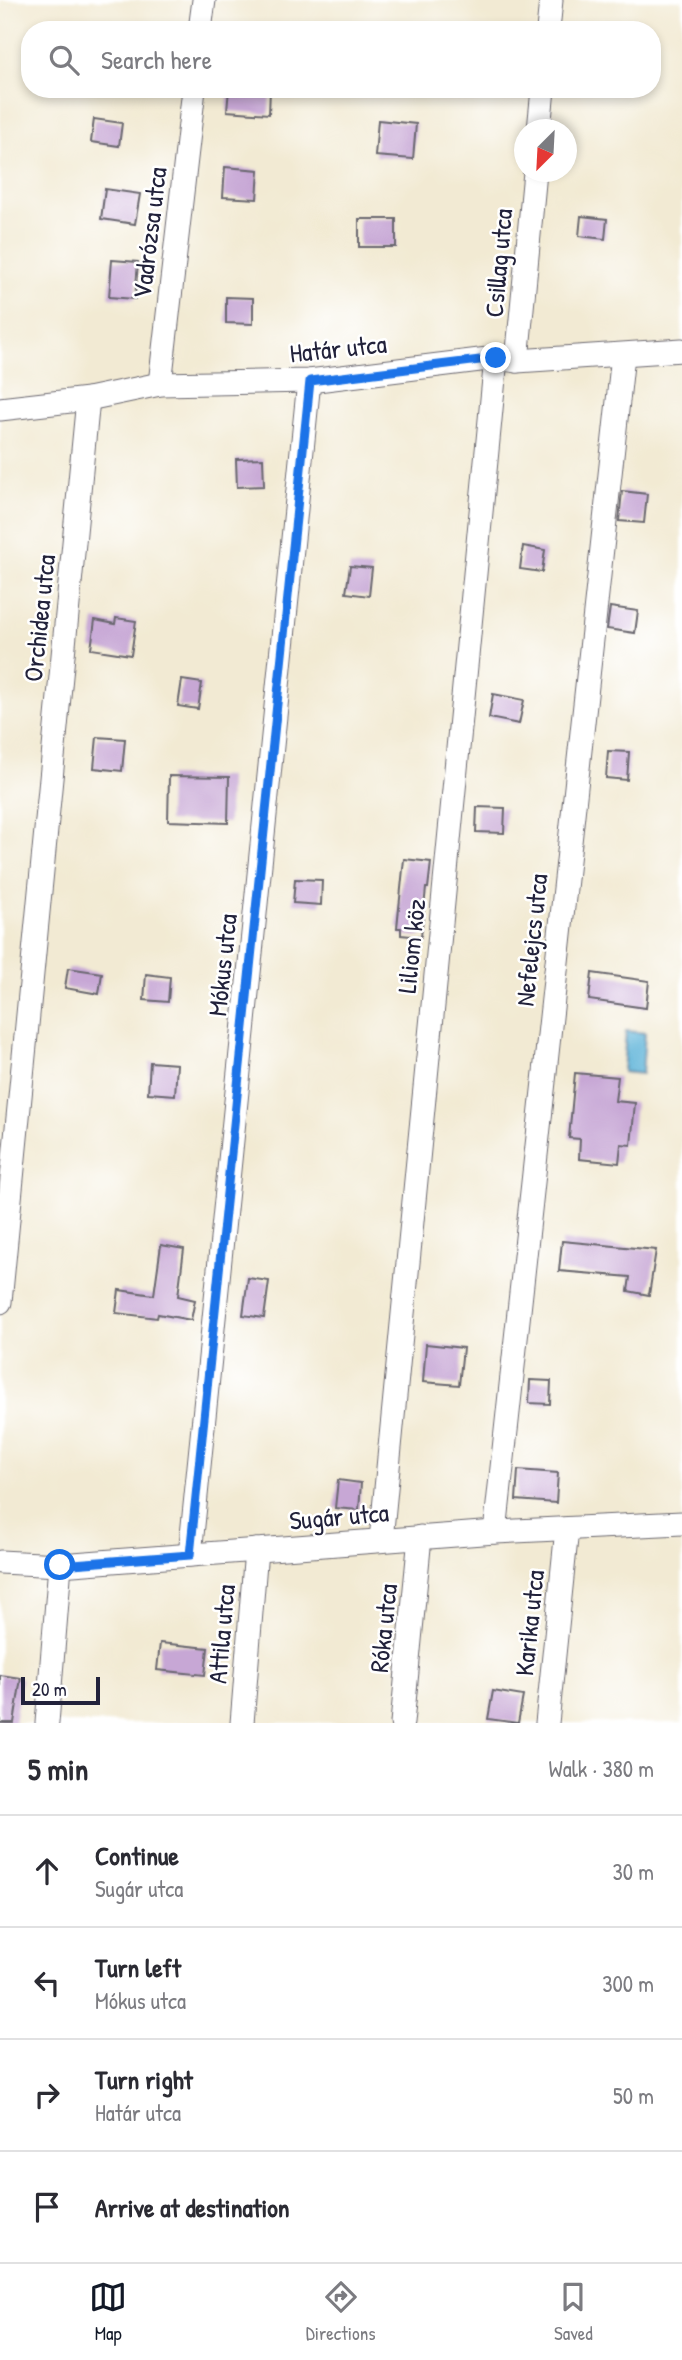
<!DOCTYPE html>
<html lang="en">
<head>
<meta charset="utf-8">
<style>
	body { margin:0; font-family:"Patrick Hand",sans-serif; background:#f7f7f7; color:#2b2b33 }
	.compass { position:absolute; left:514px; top:119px; width:63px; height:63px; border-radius:50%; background:#fff; box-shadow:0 4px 10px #0003; rotate:204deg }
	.scale { position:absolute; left:21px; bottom:18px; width:79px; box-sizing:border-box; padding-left:7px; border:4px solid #22223b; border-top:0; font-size:19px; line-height:24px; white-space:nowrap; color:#22223b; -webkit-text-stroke:5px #fff; paint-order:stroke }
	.stop { position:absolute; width:21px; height:21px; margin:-16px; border:5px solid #1a73e8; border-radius:50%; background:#fff }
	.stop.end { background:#1a73e8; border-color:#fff; box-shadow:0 2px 7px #0008 }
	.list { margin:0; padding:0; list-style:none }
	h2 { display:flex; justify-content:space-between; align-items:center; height:91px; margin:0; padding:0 28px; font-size:30px }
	h2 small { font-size:23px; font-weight:400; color:#7c7c81 }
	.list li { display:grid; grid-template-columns:46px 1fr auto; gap:21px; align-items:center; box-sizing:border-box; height:112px; padding:0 28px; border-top:2px solid #e1e1e2 }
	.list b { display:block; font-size:26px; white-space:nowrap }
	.list p { margin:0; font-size:23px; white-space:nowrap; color:#7c7c81 }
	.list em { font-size:23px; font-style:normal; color:#7c7c81 }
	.icon { flex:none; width:38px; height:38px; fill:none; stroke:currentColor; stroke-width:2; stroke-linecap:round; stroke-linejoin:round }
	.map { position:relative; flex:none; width:682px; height:1723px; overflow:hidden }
	.search { position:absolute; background:#fff; box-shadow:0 4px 10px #0003; left:21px; right:21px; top:21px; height:77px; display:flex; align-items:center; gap:18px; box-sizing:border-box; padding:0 24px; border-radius:28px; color:#7c7c81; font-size:26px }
	.sheet { height:539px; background:#fff }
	nav { display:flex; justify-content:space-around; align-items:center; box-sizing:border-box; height:98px; border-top:2px solid #e1e1e2; background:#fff; font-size:19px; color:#7c7c81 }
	nav a { display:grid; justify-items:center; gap:4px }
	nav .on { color:#111827 }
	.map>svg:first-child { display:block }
</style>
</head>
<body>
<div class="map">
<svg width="682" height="1723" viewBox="0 0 682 1723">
	<rect width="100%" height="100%" fill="#fff"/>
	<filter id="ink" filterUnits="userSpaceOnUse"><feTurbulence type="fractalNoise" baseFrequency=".0143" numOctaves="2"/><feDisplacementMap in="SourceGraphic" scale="14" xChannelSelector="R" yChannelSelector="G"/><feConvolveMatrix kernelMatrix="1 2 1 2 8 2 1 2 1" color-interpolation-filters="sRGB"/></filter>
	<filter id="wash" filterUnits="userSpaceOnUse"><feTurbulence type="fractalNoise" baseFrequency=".00686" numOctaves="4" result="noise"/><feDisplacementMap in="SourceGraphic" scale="28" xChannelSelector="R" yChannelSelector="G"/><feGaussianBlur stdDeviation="1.57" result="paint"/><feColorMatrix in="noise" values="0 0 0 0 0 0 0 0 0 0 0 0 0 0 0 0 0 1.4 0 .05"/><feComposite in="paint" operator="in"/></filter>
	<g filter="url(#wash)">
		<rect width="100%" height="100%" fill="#f2ead3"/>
		<polygon fill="#5bb2d8" stroke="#3e6a8a" stroke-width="2" points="626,1031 645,1033 642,1074 623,1072"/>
		<g id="blocks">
			<g fill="#c7a7d5">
				<polygon points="229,89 270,89 269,114 227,111"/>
				<polygon points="94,119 122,123 119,146 91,142"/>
				<polygon points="378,120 416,124 413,159 375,156"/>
				<polygon points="225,167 259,170 257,199 223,197"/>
				<polygon points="105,189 140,194 135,224 101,219"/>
				<polygon points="581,216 607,219 605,239 579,236"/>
				<rect x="359" y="219" width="37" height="28"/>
				<polygon points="112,260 138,262 135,299 109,297"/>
				<polygon points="226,297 253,298 253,324 226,323"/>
				<polygon points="263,458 264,486 237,487 236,459"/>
				<polygon points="622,491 647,494 644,523 619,521"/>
				<polygon points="523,546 545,550 542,572 520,569"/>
				<polygon points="350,566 372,568 369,596 346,593"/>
				<polygon points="610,607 638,611 635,633 607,629"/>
				<polygon points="116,618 136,621 131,655 91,649 95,620 115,624"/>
				<polygon points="182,680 202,683 198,709 178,706"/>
				<polygon points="493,694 524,700 519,724 489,718"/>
				<polygon points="97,737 125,739 122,771 94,768"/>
				<polygon points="608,751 629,752 627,780 606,778"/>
				<polygon points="169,776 229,777 228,823 168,821"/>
				<polygon points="477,807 505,808 504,833 476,832"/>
				<polygon points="404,859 431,862 428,888 426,888 421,937 401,935 401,928 397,928"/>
				<polygon points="295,879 322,880 321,905 293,903"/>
				<polygon points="68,968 102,973 99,994 65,988"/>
				<polygon points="592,973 649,981 646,1008 589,1000"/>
				<polygon points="146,974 170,977 168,1002 144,1000"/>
				<polygon points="150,1062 177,1064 175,1095 148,1093"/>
				<polygon points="575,1073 618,1077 615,1101 635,1103 631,1145 621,1144 619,1163 579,1159 580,1139 569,1138"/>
				<polygon points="562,1241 656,1250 649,1295 628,1291 630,1277 559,1271"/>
				<polygon points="161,1245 184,1249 178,1296 195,1300 191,1320 158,1314 157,1318 116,1313 119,1290 154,1295"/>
				<polygon points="248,1278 269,1281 264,1318 243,1315"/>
				<polygon points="426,1344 463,1348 459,1385 423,1382"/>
				<polygon points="530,1380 551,1381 550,1404 529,1403"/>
				<polygon points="518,1470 558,1473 556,1503 516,1500"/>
				<polygon points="338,1480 361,1483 359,1510 335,1508"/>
				<polygon points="160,1643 208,1648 205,1675 157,1670"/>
				<polygon points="0,1675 21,1678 14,1723 0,1723"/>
				<polygon points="493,1691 523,1696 518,1723 488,1719"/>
			</g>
		</g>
	</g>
	<g filter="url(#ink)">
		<use href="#blocks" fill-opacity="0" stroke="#6b6870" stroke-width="2"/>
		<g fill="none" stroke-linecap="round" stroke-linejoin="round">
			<defs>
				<g id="minor">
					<polyline points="200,30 204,0"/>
					<polyline points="548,30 551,0"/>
					<polyline points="539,130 543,89"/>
					<polyline points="517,361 535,172"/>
					<polyline points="160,384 194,89"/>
					<polyline points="0,409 88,399 160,384 309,381 496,358 517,361 682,350"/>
					<polyline points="0,1302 88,399"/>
					<polyline points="495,1532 623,355"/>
					<polyline points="381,1540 496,358"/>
					<polyline points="190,1555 309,381"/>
					<polyline points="0,1562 60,1565 495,1532 682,1523"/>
					<polyline points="47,1723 60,1565"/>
					<polyline points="242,1723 256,1550"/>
					<polyline points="402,1723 420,1537"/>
					<polyline points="547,1723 567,1529"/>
				</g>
			</defs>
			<use href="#minor" stroke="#6b6870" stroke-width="25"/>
			<use href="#minor" stroke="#fff" stroke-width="23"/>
		</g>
	</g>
	<g fill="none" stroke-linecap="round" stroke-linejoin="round" filter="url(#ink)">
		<polyline stroke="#1a73e8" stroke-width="9" points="60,1565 190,1555 310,381 496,358"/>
	</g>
	<g text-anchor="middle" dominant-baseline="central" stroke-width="5" stroke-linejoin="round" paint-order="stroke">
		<g font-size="26" fill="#22223b" stroke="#fff">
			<text transform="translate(149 233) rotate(-83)">Vadrózsa utca</text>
			<text transform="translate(498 263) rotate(-85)">Csillag utca</text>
			<text transform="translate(338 348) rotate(-6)">Határ utca</text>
			<text transform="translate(39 618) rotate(-84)">Orchidea utca</text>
			<text transform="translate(531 940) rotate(-84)">Nefelejcs utca</text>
			<text transform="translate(411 946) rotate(-84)">Liliom köz</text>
			<text transform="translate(222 965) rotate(-84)">Mókus utca</text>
			<text transform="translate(339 1516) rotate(-5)">Sugár utca</text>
			<text transform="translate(529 1623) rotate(-84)">Karika utca</text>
			<text transform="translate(383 1628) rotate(-84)">Róka utca</text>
			<text transform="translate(221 1634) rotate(-85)">Attila utca</text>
		</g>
	</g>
</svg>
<svg class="compass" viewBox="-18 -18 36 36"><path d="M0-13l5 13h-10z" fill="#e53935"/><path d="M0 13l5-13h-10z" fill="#7c7c81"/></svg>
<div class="scale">20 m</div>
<div class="stop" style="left:60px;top:1565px"></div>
<div class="stop end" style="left:496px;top:358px"></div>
<div class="search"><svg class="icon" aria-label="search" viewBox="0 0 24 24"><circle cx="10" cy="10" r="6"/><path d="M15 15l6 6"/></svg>Search here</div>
</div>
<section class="sheet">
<h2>5 min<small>Walk · 380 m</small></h2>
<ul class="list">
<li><svg class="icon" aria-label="ahead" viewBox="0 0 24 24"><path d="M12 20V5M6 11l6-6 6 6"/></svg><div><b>Continue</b><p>Sugár utca</p></div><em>30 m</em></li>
<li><svg class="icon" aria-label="left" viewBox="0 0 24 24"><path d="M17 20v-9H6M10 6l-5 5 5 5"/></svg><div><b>Turn left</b><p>Mókus utca</p></div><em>300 m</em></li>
<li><svg class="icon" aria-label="right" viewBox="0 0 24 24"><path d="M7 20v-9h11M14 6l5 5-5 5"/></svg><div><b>Turn right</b><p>Határ utca</p></div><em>50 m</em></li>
<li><svg class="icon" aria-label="arrive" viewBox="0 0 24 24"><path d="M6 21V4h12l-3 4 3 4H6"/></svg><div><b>Arrive at destination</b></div></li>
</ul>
</section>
<nav>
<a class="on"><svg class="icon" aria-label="map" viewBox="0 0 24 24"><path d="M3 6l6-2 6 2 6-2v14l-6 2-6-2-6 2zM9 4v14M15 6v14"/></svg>Map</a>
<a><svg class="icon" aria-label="directions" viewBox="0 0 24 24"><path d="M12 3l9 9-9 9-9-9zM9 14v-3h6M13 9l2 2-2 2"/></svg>Directions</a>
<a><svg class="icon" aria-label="saved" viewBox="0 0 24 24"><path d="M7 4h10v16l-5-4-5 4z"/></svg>Saved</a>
</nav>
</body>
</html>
